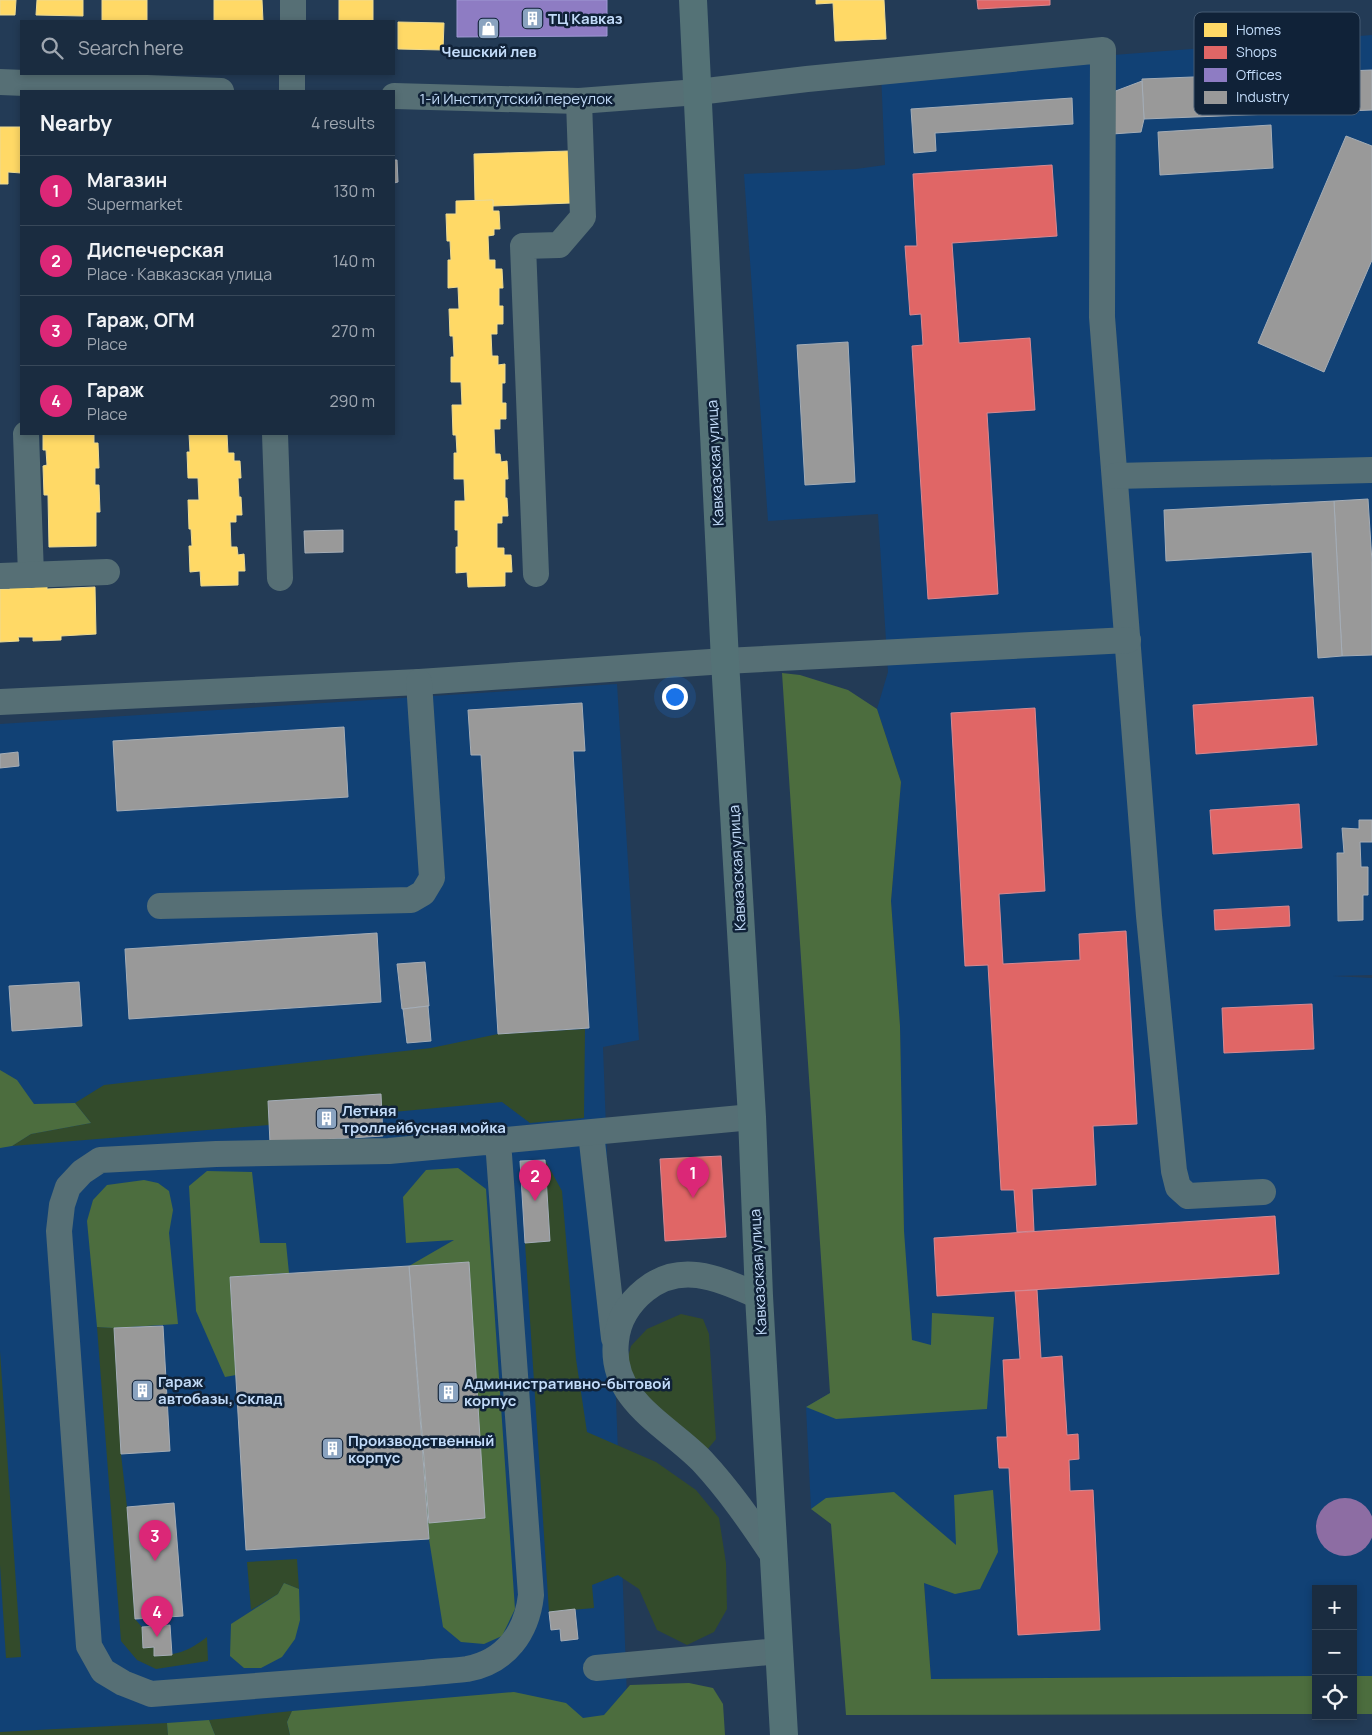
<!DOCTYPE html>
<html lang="en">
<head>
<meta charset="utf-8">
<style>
	body { margin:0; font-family:Manrope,sans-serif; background:#233447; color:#f1f3f6 }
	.controls { position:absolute; right:15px; bottom:15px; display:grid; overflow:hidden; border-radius:0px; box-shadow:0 2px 8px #0003 }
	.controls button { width:45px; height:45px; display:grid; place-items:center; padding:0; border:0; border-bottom:1px solid #384859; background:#1a2c40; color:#f1f3f6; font:25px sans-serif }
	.you { position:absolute; left:674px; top:696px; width:18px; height:18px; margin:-12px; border:4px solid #fff; border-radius:50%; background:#1a73e8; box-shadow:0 0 0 8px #1a73e833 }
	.badge { display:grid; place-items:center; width:32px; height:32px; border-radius:50%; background:#db2777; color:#fff; font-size:16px; font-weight:700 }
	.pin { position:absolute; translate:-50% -41px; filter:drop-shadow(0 1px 2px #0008) }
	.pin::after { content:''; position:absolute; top:26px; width:18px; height:15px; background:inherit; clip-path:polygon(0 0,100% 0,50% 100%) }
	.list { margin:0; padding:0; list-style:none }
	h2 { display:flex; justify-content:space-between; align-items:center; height:65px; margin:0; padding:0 20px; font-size:21px }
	h2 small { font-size:16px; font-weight:400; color:#9fa7b1 }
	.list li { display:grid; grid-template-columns:32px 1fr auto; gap:15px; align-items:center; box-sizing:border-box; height:70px; padding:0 20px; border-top:1px solid #384859 }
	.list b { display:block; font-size:19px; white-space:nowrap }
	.list p { margin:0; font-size:16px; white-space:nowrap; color:#9fa7b1 }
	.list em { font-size:16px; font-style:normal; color:#9fa7b1 }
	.icon { flex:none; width:28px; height:28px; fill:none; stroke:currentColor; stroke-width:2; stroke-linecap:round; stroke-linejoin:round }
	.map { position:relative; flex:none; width:1372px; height:1735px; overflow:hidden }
	.search { position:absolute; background:#1a2c40; box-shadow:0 2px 8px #0003; left:20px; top:20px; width:375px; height:55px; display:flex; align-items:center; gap:12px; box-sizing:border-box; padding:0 18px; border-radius:0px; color:#9fa7b1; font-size:19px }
	.panel { position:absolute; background:#1a2c40; box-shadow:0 2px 8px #0003; left:20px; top:90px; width:375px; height:345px; border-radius:0px }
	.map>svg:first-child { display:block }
</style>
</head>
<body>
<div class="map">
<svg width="1372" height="1735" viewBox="0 0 1372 1735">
	<rect width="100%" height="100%" fill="#233b56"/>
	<g fill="#114175">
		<polygon points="1372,35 1372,975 1333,976 1372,978 1372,1676 1353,1676 1353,1589 1316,1589 1316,1676 931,1679 924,1583 811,1509 806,1407 830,1393 904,1231 900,1026 891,901 901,782 877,709 888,672 878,514 768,521 744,174 856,169 885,165 881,73"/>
		<polygon points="617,684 639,1040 603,1047 628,1724 441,1735 0,1735 0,724"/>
	</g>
	<g fill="#334b2b">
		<polygon points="585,1029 584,1118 530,1123 502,1102 382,1113 380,1094 268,1101 269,1125 12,1146 31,1134 91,1123 75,1103 104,1085 431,1048 498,1034"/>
		<polygon points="545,1160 562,1191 576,1359 587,1432 656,1462 696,1490 719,1518 726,1563 727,1609 714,1632 687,1645 657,1630 639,1589 618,1575 592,1585 594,1608 549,1612 525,1243 550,1241"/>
		<polygon points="681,1314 703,1319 709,1334 716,1439 707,1450 655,1423 627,1361 631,1346 647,1329"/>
		<path d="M97 1327 114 1328 121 1454 127 1507 135 1619 142 1627 143 1648 154 1647V1656C177 1655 189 1651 207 1637L208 1661 156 1669 137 1660 121 1641Z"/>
		<polygon points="0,1351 21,1657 6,1658 0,1565"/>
		<polygon points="297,1559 299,1589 284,1583 278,1594 251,1610 247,1562"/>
		<polygon points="292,1711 287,1722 290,1735 215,1735 209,1720"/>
		<polygon points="167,1723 168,1735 0,1735 0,1732"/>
	</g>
	<g fill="#4c6d3e">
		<polygon points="782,673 800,675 848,690 877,709 901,782 891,901 900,1026 904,1231 912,1340 931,1345 932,1313 994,1317 987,1409 836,1419 806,1407 830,1393"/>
		<polygon points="0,1065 0,1070 17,1080 34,1104 75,1103 91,1123 31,1134 12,1146 0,1148"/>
		<polygon points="458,1168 486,1189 515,1609 502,1636 484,1644 461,1642 443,1627 429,1539 409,1266 454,1240 406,1243 403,1197 426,1170"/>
		<polygon points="207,1171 252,1172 260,1243 286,1243 289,1273 230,1277 236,1375 225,1377 196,1311 189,1186"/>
		<polygon points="144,1180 158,1183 169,1191 173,1210 169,1233 178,1324 114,1328 97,1327 87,1221 93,1200 107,1185"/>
		<polygon points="993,1490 998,1552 980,1589 955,1594 924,1583 931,1679 1316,1676 1316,1714 846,1715 831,1524 811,1509 826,1498 894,1492 956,1545 954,1495"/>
		<polygon points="284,1583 299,1589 300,1620 295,1639 282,1657 261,1668 244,1668 230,1656 231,1624 278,1594"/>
		<rect x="1353" y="1676" width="19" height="38"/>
		<polygon points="689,1683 713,1688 723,1704 725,1735 290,1735 287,1722 292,1711 514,1692 566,1703 583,1718 604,1715 630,1685"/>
		<polygon points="209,1720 215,1735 168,1735 167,1723"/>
	</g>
	<circle fill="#8d6da3" cx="1345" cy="1527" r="29"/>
	<g fill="#ffd966" stroke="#edda92">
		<polygon points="0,0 16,0 15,15 0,15"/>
		<polygon points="37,0 83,0 83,16 36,15"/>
		<rect x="102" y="0" width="45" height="21"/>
		<polygon points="214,0 262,0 263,21 214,21"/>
		<rect x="339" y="0" width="34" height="21"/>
		<polygon points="816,0 884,0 886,39 835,41 833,3 816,4"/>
		<polygon points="398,22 444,23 443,50 398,49"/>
		<polygon points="0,127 21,127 21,173 8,172 8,184 0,184"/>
		<polygon points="569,151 571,203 493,206 493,200 475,201 474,154"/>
		<polygon points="493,200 493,211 499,211 500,229 494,229 494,235 488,236 489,260 495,260 495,269 502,269 503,288 499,288 499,306 503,306 503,324 497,324 497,334 491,334 492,356 498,356 498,365 505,364 505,383 502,383 502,403 506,403 506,419 500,419 500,429 494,429 495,454 500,454 501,462 507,461 508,479 505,479 505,498 507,498 508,516 502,516 502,523 497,523 497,548 504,548 504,555 511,555 512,572 505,572 505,586 468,587 467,572 456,573 456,547 458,547 458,530 455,530 455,501 465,501 464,479 454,479 454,453 457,453 456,435 453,435 452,405 462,405 461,382 451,382 451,357 454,357 453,336 450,336 449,309 459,309 458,287 448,288 448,260 451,260 450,241 447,241 446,214 456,214 456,201"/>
		<polygon points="43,434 94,434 94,443 98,443 99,468 95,468 95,485 99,485 100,512 96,512 96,546 49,547 48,495 44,495 43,466 47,465 46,450 43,450"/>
		<polygon points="186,434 227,434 228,453 234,453 234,461 240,461 241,478 238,478 239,497 241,497 242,515 236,515 236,522 230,522 231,547 237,547 238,555 244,554 245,571 238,571 238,585 201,586 200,571 190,572 189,546 192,546 191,529 189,529 188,500 199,500 198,478 188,478 187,452 190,452 189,434"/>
		<polygon points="47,585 47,589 95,587 96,634 61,636 61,640 33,641 33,637 18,637 19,641 0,642 0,589 10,589 10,586"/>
	</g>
	<g fill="#e06666" stroke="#d78992">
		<polygon points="977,0 1050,0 1050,5 978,9"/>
		<polygon points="1052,165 1057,236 952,243 959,343 1030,338 1035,410 987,413 998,594 928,599 912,346 923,345 921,314 910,315 905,246 917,246 913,174"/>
		<polygon points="1313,697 1317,745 1196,754 1193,705"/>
		<polygon points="1035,708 1045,891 999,894 1003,964 1080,960 1079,934 1126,931 1137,1124 1093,1126 1096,1185 1032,1189 1034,1231 1017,1232 1014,1190 1001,1190 988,965 965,966 951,713"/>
		<polygon points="1299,804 1302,848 1213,854 1210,810"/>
		<polygon points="1289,906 1290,926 1215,930 1214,910"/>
		<polygon points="1312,1004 1314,1049 1224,1053 1222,1008"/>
		<polygon points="721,1156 726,1237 665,1241 660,1159"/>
		<polygon points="1275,1216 1279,1274 937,1296 934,1238"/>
		<polygon points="1037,1290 1041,1358 1062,1356 1067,1435 1078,1434 1079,1459 1069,1460 1070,1491 1093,1490 1100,1630 1018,1635 1009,1468 999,1468 997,1437 1007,1437 1003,1360 1020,1359 1015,1291"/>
	</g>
	<polygon fill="#8e7cc3" stroke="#9e98d3" points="457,0 607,0 607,36 457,37"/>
	<g fill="#999" stroke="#a5adb6">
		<polygon points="1372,70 1372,110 1144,119 1142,79"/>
		<polygon points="1142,81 1144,119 1141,132 1112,134 1113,92"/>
		<polygon points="1072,98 1073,124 935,133 936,151 914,153 911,109"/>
		<polygon points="1271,125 1273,168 1160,175 1158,132"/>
		<polygon points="1346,136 1372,146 1372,260 1324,372 1258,343"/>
		<polygon points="394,160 397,160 398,182 394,183"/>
		<polygon points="848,342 855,482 805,485 797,345"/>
		<polygon points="1368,499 1372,562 1372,655 1342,656 1334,501"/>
		<polygon points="1334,501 1342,656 1318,658 1312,552 1166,561 1164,510"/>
		<polygon points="343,530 343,552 305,553 304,531"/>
		<polygon points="582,703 585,751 573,751 589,1028 498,1034 481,755 471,755 468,710"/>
		<polygon points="344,727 348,797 117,811 113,741"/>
		<polygon points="18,752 19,766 0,768 0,754"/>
		<polygon points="1359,820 1372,820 1372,842 1360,842 1361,867 1368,867 1368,895 1363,895 1363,920 1338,921 1337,853 1344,853 1342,828 1359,829"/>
		<polygon points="377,933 381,1002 129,1019 125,949"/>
		<polygon points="425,962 429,1006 402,1009 397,964"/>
		<polygon points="79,982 82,1026 12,1031 9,986"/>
		<polygon points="428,1006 431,1041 407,1043 403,1009"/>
		<polygon points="381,1094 383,1136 270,1143 268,1101"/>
		<polygon points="545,1160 550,1241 525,1243 520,1161"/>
		<polygon points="469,1262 485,1518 429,1523 409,1266"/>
		<polygon points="409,1266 429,1539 246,1550 230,1277"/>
		<polygon points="163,1326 170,1451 121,1454 114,1328"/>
		<polygon points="174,1503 183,1616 135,1619 127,1507"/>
		<polygon points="575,1609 578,1639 561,1641 560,1629 551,1630 549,1612"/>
		<polygon points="170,1625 172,1655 154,1656 154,1647 143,1648 142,1627"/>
	</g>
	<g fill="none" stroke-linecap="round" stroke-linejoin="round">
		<g stroke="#566f75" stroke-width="26">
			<polyline points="293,21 293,0"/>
			<polyline points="0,82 221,91"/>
			<polyline points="292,91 292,74"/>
			<polyline points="394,96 579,101 698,92 807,79 1103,50 1102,317 1149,916 1174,1171 1178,1187 1188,1196 1263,1192"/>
			<polyline points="26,434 31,575"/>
			<polyline points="275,434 280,578"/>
			<polyline points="1115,476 1372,470"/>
			<polyline points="536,574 523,246 559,245 583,217 579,101"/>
			<polyline points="0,576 107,572"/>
			<polyline points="0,702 419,682 725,661 1128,640"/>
			<polyline points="160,906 411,900 423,893 432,878 419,682"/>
			<polyline points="591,1133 614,1338"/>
			<path d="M498 1141 531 1595C527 1632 506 1662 467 1669 453 1671 438 1671 424 1673L151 1694 123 1683 103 1671 89 1646 59 1231 62 1205 68 1187 82 1172 100 1160 216 1154 389 1151 752 1117"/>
			<path d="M759 1296C721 1280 682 1260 645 1290 629 1303 618 1320 616 1341 609 1400 667 1425 702 1461 729 1490 751 1522 773 1555"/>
			<polyline points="596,1668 779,1651"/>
		</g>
		<polyline stroke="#547276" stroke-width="28" points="693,0 725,661 752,1117 759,1296 784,1735"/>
	</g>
	<defs>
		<symbol id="building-square" viewBox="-11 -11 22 22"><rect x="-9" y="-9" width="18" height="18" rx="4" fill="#8aa3c0" stroke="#102238"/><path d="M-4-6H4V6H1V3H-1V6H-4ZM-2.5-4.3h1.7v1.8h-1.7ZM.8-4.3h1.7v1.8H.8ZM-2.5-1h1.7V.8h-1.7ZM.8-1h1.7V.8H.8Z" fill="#fff"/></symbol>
		<symbol id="shop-square" viewBox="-11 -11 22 22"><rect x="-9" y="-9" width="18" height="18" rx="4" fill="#8aa3c0" stroke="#102238"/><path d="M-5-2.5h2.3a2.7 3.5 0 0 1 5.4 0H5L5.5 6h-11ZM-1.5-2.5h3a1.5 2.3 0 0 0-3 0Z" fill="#fff"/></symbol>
	</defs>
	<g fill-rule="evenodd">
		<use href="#building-square" x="520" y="6" width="25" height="25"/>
		<use href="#shop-square" x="476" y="16" width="25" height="25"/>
		<use href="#building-square" x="314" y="1106" width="25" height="25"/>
		<use href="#building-square" x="130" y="1378" width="25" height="25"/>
		<use href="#building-square" x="436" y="1380" width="25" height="25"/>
		<use href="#building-square" x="320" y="1436" width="25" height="25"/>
	</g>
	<g text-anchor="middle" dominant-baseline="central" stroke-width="5" stroke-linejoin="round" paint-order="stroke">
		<g font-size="15" font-weight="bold" fill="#c2dbf9" stroke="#102238" text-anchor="start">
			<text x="548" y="18">ТЦ Кавказ</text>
			<text x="489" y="51" text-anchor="middle">Чешский лев</text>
			<text x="342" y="1110">Летняя<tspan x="342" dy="17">троллейбусная мойка</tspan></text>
			<text x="158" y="1381">Гараж<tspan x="158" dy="17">автобазы, Склад</tspan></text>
			<text x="464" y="1383">Административно-бытовой<tspan x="464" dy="17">корпус</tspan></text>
			<text x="348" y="1440">Производственный<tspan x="348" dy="17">корпус</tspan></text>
		</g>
		<g font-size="15" fill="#c2dbf9" stroke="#102238">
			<text x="516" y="98">1-й Институтский переулок</text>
			<text transform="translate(715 463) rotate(-93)">Кавказская улица</text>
			<text transform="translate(737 868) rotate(-93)">Кавказская улица</text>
			<text transform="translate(758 1272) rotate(-93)">Кавказская улица</text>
		</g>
	</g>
	<rect x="1194" y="12" width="166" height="103" rx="8" fill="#102238" stroke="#455a72" stroke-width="1"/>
	<rect x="1204" y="23" width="23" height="14" fill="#ffd966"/>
	<rect x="1204" y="46" width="23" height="13" fill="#e06666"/>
	<rect x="1204" y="68" width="23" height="14" fill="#8e7cc3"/>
	<rect x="1204" y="91" width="23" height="13" fill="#999"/>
	<g font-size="14" fill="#c2dbf9">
		<text x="1236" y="35">Homes</text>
		<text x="1236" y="57">Shops</text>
		<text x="1236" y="80">Offices</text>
		<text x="1236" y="102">Industry</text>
	</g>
</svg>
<div class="controls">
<button>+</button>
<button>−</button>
<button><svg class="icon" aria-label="locate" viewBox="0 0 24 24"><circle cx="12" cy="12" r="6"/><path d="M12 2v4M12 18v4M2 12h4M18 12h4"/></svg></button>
</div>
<div class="you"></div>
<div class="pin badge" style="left:693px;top:1198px">1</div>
<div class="pin badge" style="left:535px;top:1201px">2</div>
<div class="pin badge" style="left:155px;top:1561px">3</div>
<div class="pin badge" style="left:157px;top:1637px">4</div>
<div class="search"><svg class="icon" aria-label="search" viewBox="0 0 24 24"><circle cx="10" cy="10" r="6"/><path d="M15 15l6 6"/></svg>Search here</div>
<section class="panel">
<h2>Nearby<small>4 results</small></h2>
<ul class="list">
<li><span class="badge">1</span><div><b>Магазин</b><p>Supermarket</p></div><em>130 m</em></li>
<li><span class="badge">2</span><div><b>Диспечерская</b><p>Place · Кавказская улица</p></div><em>140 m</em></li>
<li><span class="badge">3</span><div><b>Гараж, ОГМ</b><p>Place</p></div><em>270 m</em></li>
<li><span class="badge">4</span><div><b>Гараж</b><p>Place</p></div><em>290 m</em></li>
</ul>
</section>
</div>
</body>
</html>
